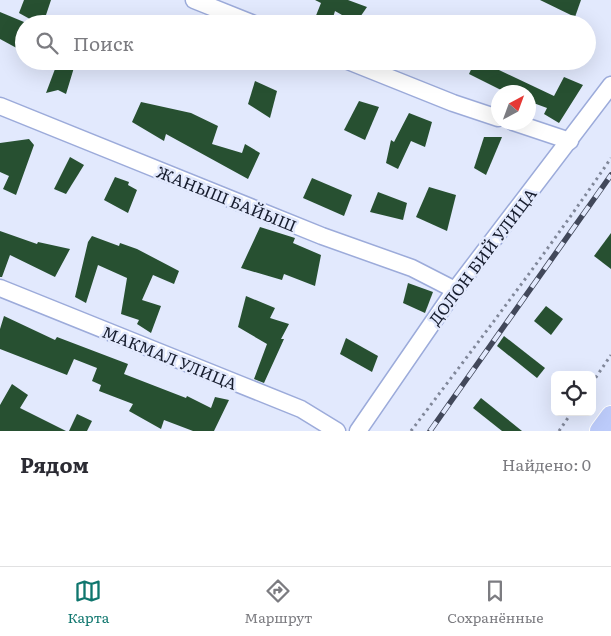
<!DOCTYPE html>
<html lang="ru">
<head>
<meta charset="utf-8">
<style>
	body { margin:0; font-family:Literata,serif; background:#f2f2f3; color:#2b2b33 }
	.controls { position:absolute; right:15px; bottom:15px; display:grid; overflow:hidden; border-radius:8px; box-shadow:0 5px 20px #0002 }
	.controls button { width:45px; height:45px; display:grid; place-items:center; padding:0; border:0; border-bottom:1px solid #e1e1e2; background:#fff; color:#2b2b33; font:25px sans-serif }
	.compass { position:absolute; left:491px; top:85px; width:45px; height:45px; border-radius:50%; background:#fff; box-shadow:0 5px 20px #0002; rotate:41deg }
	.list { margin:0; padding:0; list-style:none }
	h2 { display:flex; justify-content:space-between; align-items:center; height:65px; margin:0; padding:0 20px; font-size:21px }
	h2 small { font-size:16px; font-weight:400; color:#7c7c81 }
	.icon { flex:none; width:28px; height:28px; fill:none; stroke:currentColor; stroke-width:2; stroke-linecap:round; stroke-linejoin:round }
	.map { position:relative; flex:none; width:611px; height:431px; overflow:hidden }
	.search { position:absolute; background:#fff; box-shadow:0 5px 20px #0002; left:15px; right:15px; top:15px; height:55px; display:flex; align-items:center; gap:12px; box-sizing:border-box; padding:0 18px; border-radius:28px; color:#7c7c81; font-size:19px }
	.sheet { height:135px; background:#fff }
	nav { display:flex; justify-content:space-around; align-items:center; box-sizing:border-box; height:70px; border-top:1px solid #e1e1e2; background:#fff; font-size:14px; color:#7c7c81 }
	nav a { display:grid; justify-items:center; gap:2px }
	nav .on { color:#0f766e }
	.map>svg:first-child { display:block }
</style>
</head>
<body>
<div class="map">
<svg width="611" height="431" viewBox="0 0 611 431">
	<rect width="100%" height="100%" fill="#e2e9fd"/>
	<g fill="#275031">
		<polygon points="24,0 51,0 43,24 39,24 19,13"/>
		<polygon points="315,0 348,0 367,7 356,23 335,11 331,24 325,24 315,18 321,3"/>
		<polygon points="540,0 581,0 575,17"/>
		<polygon points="0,12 24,22 24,52 0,39"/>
		<polygon points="58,61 76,61 66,94 58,90 46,93"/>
		<polygon points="475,61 480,61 554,96 564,77 583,85 559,123 544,114 547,108 528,101 528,92 505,92 469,74"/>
		<polygon points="255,81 277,91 270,118 248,104"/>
		<polygon points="359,101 379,107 365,140 344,130"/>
		<polygon points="141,102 191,113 218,126 212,144 242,153 245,144 260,153 248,179 166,134 164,141 132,122"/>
		<polygon points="409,113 432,122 425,147 411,141 398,169 386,163 391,140 394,142"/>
		<polygon points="484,137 502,137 486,175 474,168"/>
		<polygon points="29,139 34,145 16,195 3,189 9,176 0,172 0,143"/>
		<polygon points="70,157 84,165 66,194 54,189"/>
		<polygon points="115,177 129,182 128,185 137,190 128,213 104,200"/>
		<polygon points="312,178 352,195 344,216 303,198"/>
		<polygon points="429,187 456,195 447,231 416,217"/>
		<polygon points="378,192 407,203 403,220 370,212"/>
		<polygon points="260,227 295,238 293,243 321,255 315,286 284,274 282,280 241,268"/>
		<polygon points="0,231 37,244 38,242 70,249 55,277 10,255 2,277 0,277"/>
		<polygon points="611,233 611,269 594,256"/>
		<polygon points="92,236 119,246 120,243 137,249 179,271 174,284 153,275 142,300 161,306 151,333 137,324 139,320 121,314 127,278 98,265 86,303 75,297 88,242"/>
		<polygon points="408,283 433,292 425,313 403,303"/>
		<polygon points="246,296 275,308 270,318 289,324 281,339 284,339 264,383 254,379 267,344 238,327"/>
		<polygon points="546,306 563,319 551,335 534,321"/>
		<polygon points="4,316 55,340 57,337 128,364 124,374 186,398 187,396 211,408 215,397 229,400 214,431 193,431 164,420 161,429 129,411 133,404 99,391 101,385 92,381 97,368 74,359 67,375 0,349 0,329"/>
		<polygon points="504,336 545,368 537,378 497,346"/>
		<polygon points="346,338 378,356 372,372 340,354"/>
		<polygon points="12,384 28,395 20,408 66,431 0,431 0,405"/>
		<polygon points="481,398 522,431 502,431 473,408"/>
		<polygon points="77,414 92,421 87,431 69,431"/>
	</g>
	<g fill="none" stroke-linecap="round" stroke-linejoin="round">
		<defs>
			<g id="minor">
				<polyline points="194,0 254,24"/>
				<polyline points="348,61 453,103 498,118"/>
				<polyline points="0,106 322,236 412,268 455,290"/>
				<polyline points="513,122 570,141"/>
				<polyline points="0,288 301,409 337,431"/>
				<polyline points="358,431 455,290 611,85"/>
			</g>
			<polyline id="major" points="600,431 611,416"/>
		</defs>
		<use href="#minor" stroke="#9cabda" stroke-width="19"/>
		<use href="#major" stroke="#fff" stroke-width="22"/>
		<g stroke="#808799" stroke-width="3" stroke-dasharray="2.5 4" stroke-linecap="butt">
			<polyline points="592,383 611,355"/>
			<path d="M411 431C479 341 548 251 611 158"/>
			<polyline points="559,431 572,412"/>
		</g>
		<use href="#minor" stroke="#fff" stroke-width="16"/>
		<use href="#major" stroke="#bccbfa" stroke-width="20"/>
		<defs>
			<polyline id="rail" points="430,431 611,175"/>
		</defs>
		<use href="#rail" stroke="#42485a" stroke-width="5.5"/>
		<use href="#rail" stroke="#e2e9fd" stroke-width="4" stroke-dasharray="11" stroke-linecap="butt"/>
	</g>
	<g text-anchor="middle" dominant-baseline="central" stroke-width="5" stroke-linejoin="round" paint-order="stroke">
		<g font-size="16" fill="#161c2d" stroke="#e2e9fd">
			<text transform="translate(227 198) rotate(22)">ЖАНЫШ БАЙЫШ</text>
			<text transform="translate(482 256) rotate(-53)">ДОЛОН БИЙ УЛИЦА</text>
			<text transform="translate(170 357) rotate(22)">МАКМАЛ УЛИЦА</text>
		</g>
	</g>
</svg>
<div class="controls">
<button><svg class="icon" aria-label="locate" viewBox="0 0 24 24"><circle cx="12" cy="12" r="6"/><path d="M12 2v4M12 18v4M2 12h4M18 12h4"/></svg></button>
</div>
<svg class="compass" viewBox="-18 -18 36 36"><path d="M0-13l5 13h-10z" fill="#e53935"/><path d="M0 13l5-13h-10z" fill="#7c7c81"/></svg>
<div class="search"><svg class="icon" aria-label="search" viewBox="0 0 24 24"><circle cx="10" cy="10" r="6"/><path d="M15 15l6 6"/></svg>Поиск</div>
</div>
<section class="sheet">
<h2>Рядом<small>Найдено: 0</small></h2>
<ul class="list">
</ul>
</section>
<nav>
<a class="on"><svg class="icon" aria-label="map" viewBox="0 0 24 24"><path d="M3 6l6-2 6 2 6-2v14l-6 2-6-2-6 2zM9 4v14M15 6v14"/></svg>Карта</a>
<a><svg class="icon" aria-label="directions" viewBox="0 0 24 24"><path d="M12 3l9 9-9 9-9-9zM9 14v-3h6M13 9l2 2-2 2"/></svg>Маршрут</a>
<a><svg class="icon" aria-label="saved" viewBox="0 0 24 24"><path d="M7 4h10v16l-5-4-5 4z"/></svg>Сохранённые</a>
</nav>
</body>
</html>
